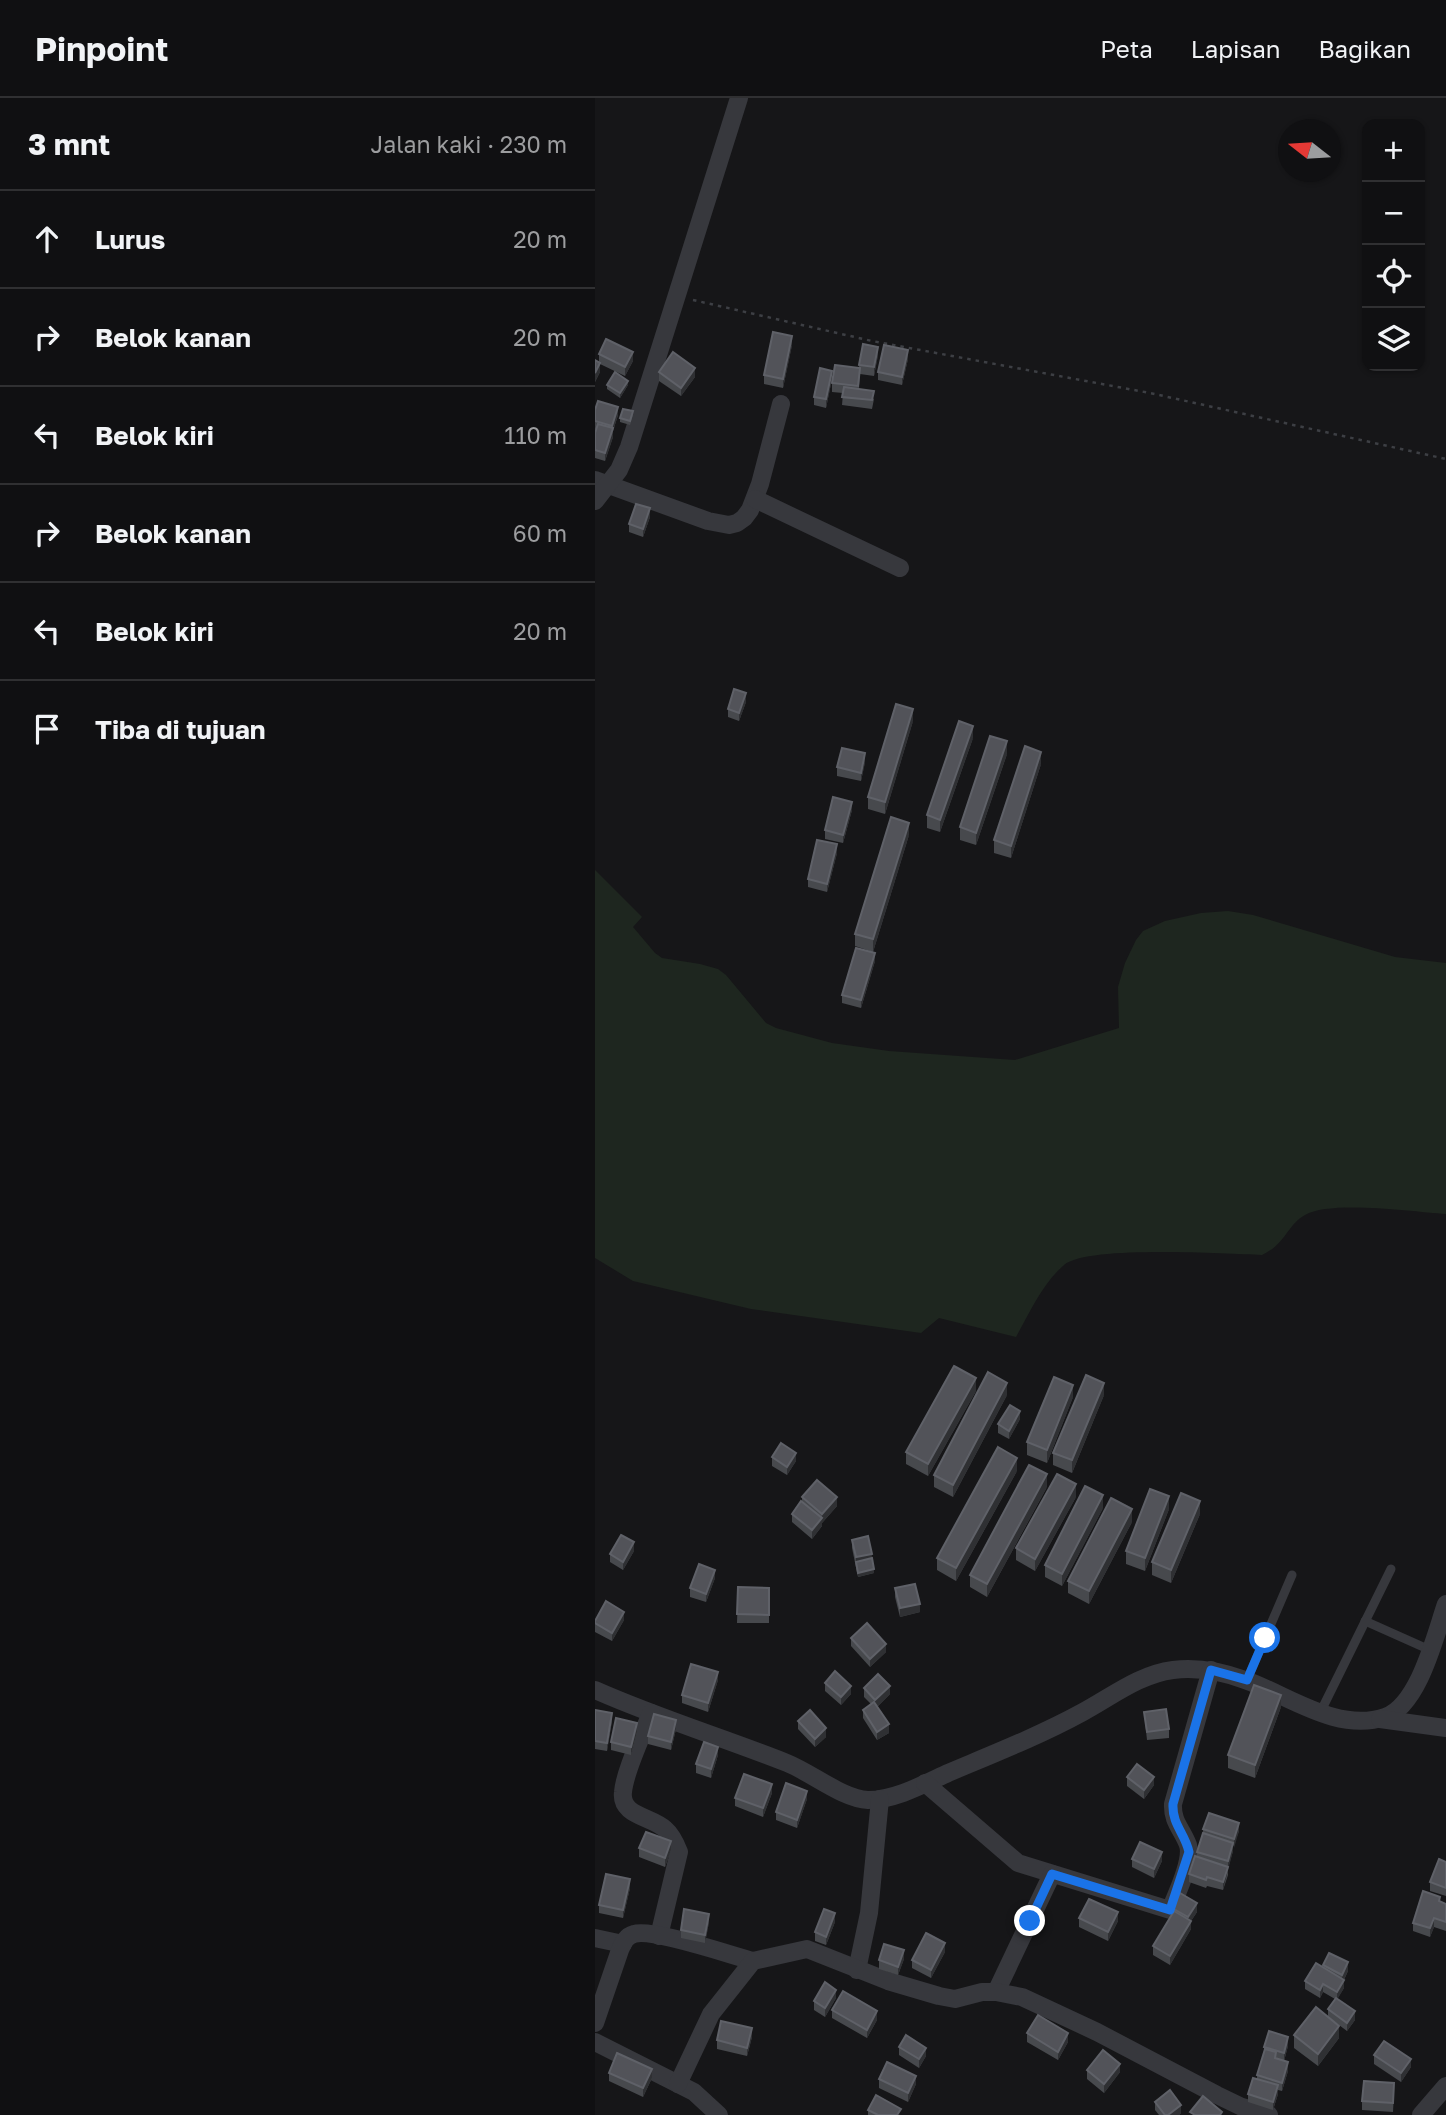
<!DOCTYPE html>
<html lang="id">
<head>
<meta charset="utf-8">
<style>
	body { margin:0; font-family:"Golos Text",sans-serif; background:#1e1e20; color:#f1f3f6 }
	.controls { position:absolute; right:21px; top:21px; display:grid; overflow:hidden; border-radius:14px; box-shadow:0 2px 5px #0004 }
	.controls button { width:63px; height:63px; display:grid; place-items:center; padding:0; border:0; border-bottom:2px solid #303032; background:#101012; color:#f1f3f6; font:35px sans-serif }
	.compass { position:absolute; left:683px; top:21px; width:63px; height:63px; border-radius:50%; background:#101012; box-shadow:0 2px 5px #0004; rotate:287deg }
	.stop { position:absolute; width:21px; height:21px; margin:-16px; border:5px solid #1a73e8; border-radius:50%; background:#fff }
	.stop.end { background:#1a73e8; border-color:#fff; box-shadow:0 2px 7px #0008 }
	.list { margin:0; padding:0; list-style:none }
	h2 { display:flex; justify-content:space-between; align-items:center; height:91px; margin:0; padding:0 28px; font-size:30px }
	h2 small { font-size:23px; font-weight:400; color:#9c9d9f }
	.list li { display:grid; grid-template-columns:46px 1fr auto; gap:21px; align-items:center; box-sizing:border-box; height:98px; padding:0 28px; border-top:2px solid #303032 }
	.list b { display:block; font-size:26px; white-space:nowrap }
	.list em { font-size:23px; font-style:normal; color:#9c9d9f }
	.icon { flex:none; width:38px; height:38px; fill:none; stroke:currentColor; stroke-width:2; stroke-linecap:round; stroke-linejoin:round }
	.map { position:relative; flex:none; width:851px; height:2017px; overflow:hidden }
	header { display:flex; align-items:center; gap:42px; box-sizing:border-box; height:98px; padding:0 35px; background:#101012; border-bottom:2px solid #303032 }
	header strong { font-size:33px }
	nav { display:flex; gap:38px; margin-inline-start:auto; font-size:24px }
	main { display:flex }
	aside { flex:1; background:#101012 }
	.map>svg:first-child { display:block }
</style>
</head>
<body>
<header>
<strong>Pinpoint</strong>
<nav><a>Peta</a><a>Lapisan</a><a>Bagikan</a></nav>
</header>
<main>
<aside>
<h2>3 mnt<small>Jalan kaki · 230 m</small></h2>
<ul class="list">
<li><svg class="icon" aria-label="ahead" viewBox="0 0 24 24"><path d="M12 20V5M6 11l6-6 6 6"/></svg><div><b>Lurus</b></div><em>20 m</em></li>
<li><svg class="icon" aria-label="right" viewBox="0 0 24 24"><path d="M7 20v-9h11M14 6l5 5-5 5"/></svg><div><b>Belok kanan</b></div><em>20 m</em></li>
<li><svg class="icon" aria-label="left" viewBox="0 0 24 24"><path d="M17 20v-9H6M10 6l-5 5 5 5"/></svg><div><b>Belok kiri</b></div><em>110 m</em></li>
<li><svg class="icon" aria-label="right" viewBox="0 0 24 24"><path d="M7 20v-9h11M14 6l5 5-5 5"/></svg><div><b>Belok kanan</b></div><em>60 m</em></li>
<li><svg class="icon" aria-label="left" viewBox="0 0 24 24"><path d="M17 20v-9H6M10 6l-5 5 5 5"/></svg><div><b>Belok kiri</b></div><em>20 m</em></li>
<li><svg class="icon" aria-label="arrive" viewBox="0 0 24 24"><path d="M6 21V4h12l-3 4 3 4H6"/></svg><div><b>Tiba di tujuan</b></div></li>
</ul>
</aside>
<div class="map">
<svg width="851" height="2017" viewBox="0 0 851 2017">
	<rect width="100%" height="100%" fill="#161618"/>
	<path fill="#1e261f" d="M0 772 47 819 38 829 60 855 67 860 105 866 123 871 131 877 171 925 181 930 237 945 294 953 420 962 524 930 523 889 530 865 541 842 548 833 570 823 606 815 633 813 658 817 800 859 851 865V1116C819 1114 736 1102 710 1117 692 1127 691 1146 667 1157 630 1156 493 1147 469 1167 447 1186 435 1214 421 1239L344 1220 326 1235 156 1211 38 1183 0 1160Z"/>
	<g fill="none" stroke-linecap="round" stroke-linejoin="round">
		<polyline stroke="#3d3f44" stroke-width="2.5" stroke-dasharray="3.5 5" stroke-linecap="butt" points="98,202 277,243 555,295 851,361"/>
		<g stroke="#37383d" stroke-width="9">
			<polyline points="770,1523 835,1552"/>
			<polyline points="652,1582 697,1477"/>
			<polyline points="725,1615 796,1471"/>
		</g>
		<g stroke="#37383d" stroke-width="18">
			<polyline points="0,382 113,423 134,427 142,425 149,420 155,412 165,386 186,306"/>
			<polyline points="160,401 305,470"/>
			<polyline points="0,403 24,372 34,349 144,0"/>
			<path d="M0 1592C63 1620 129 1640 192 1665 217 1675 248 1701 273 1702 300 1702 329 1686 353 1675 398 1656 444 1638 488 1614 516 1599 545 1576 578 1572 602 1569 628 1574 650 1582 693 1597 742 1635 790 1619 824 1607 840 1538 851 1506"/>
			<path d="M56 1615C48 1636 30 1672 28 1694 25 1718 56 1718 70 1731 77 1737 81 1746 84 1754L64 1838"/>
			<polyline points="785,1621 851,1630"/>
			<path d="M330 1685 423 1765 575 1812C581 1797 598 1763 593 1747 587 1731 577 1724 578 1706L616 1572"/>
			<polyline points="0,1840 28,1846"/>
			<polyline points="262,1872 274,1815 285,1701"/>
			<polyline points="401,1894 457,1776"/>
			<path d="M0 1925 25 1852C28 1845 31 1838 39 1836 57 1830 135 1857 158 1863"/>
			<polyline points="0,1944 99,1994 124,2017"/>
			<polyline points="83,1986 116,1916 158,1863 212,1851 293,1883 344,1898 360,1901 387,1894 401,1894 427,1899 502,1934 622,1997 647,2009 674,2017"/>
			<polyline points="826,2017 851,1988"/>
		</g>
	</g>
	<g fill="#47494d">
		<polygon points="197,247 188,290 169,286 169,277"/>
		<polygon points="4,256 38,263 30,278 5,266 5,274 0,284 0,262 4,264"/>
		<polygon points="283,257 279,278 265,276 264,291 279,301 277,311 247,307 248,295 237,294 237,285 264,270 264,267"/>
		<polygon points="313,261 307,287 283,282 283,274"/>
		<polygon points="64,274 100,279 86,298 64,283"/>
		<polygon points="237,281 231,310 219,307 219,299"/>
		<polygon points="12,287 33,287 25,300 12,291"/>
		<polygon points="0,312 23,317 18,333 18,339 10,363 0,360 0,335 1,331 0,331"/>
		<polygon points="38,317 35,327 25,324 25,320"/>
		<polygon points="55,419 48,439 34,434 34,426"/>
		<polygon points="151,604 144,623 133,619 133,611"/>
		<polygon points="318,623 290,716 273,711 273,699"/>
		<polygon points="378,640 345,734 332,730 332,717"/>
		<polygon points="412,656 381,747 365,742 365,729"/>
		<polygon points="270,664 266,683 242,678 242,669"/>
		<polygon points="446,666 416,760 399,755 399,742"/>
		<polygon points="257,712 248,745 230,741 230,732"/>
		<polygon points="314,737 278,854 260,848 260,836"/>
		<polygon points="242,755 232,794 213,789 213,781"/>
		<polygon points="280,863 266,910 247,905 247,897"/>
		<polygon points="381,1293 333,1378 311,1366 311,1354"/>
		<polygon points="412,1297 358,1399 339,1389 339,1377"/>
		<polygon points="509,1297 477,1375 458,1367 458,1355"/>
		<polygon points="478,1299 452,1365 432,1357 432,1344"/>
		<polygon points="425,1321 414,1341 403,1335 403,1326"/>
		<polygon points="177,1359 201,1363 192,1377 177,1368"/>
		<polygon points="422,1373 361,1483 342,1472 342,1460"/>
		<polygon points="452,1389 392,1499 375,1489 375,1477"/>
		<polygon points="207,1399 242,1408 227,1425 227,1428 217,1441 197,1424 197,1416 207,1404"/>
		<polygon points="481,1399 440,1473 421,1462 421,1450"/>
		<polygon points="508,1410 467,1488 450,1479 450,1467"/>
		<polygon points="574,1411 550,1473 531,1466 531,1453"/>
		<polygon points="605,1416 576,1485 557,1477 557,1464"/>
		<polygon points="537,1424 494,1506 473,1495 473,1483"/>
		<polygon points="257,1442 277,1460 279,1475 263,1479 257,1450"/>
		<polygon points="39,1453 28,1472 15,1464 15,1456"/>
		<polygon points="120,1480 111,1504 95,1499 95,1490"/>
		<polygon points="143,1489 174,1490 174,1525 142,1525"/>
		<polygon points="300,1490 325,1514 305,1519 300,1499"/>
		<polygon points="29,1522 17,1543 0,1534 0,1523"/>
		<polygon points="256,1540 291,1554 275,1569 256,1548"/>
		<polygon points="123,1582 113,1614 87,1605 87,1597"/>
		<polygon points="230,1585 256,1596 246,1607 230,1593"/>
		<polygon points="269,1590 295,1596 282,1609 294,1635 282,1642 268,1620 268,1612 276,1606 269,1599"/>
		<polygon points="686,1609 660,1680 633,1670 633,1657"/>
		<polygon points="0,1612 17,1623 12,1653 0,1651"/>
		<polygon points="549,1614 574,1631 574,1640 552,1642"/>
		<polygon points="203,1623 231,1639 220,1649 203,1631"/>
		<polygon points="81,1631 76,1652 53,1646 53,1638"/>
		<polygon points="42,1634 36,1657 16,1652 16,1644"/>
		<polygon points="123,1657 116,1680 101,1675 101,1666"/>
		<polygon points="532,1679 559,1687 549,1701 532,1688"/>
		<polygon points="177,1695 168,1719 140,1708 140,1700"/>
		<polygon points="212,1701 202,1730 181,1722 181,1714"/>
		<polygon points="608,1731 644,1733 638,1749 638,1753 633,1770 633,1777 628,1792 612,1788 611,1790 594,1784 594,1776 602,1759 602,1754 608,1736"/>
		<polygon points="44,1750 76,1752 70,1769 44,1759"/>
		<polygon points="537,1761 567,1763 559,1780 537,1769"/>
		<polygon points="851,1764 851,1798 835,1793 835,1784"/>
		<polygon points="35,1790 28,1820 4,1815 4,1807"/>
		<polygon points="845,1804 851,1806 851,1833 839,1829 835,1839 818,1833 818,1825"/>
		<polygon points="577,1810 602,1814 596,1823 596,1831 575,1867 558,1857 558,1848 577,1816"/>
		<polygon points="484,1820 523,1823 513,1843 484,1829"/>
		<polygon points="114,1824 110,1845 86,1840 86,1832"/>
		<polygon points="240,1824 231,1847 220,1843 220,1834"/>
		<polygon points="350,1854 336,1880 317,1870 317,1862"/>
		<polygon points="309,1861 303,1877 284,1871 284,1862"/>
		<polygon points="728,1867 753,1873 749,1882 749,1890 742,1901 760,1922 752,1933 740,1924 744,1940 723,1968 699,1950 699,1937 733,1919 733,1911 740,1901 728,1894 725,1900 710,1891 710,1883 728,1869"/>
		<polygon points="241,1900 230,1919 219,1912 219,1903"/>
		<polygon points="237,1912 282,1922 272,1940 237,1920"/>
		<polygon points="432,1935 473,1944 463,1962 432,1944"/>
		<polygon points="157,1939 152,1958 122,1951 122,1942"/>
		<polygon points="693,1948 689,1963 693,1973 687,1993 683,1992 683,1996 678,2012 653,2004 653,1996 662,1981 662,1977 669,1955 669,1949"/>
		<polygon points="304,1949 331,1958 324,1970 304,1957"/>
		<polygon points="779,1957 816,1969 806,1984 779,1966"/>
		<polygon points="492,1972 525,1974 509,1995 492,1981"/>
		<polygon points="14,1975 57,1980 48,1999 14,1983"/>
		<polygon points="284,1981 321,1986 313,2004 284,1990"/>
		<polygon points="799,1994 798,2014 767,2012 767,2003"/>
		<polygon points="560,2004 586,2015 584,2017 564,2017 560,2012"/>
		<polygon points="273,2012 306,2017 273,2017"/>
	</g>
	<g fill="#2f3033">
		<polygon points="197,238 197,247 188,290 188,281"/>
		<polygon points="283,249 283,257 279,278 279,269"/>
		<polygon points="313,252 313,261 307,287 307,279"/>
		<polygon points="38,254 38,263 30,278 30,269"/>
		<polygon points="5,265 5,274 0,284 0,275"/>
		<polygon points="100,270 100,279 86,298 86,290"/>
		<polygon points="237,273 237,281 231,310 231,301"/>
		<polygon points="33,283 33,287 25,300 25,295"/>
		<polygon points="23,309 23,317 18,333 18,339 10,363 10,355"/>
		<polygon points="55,410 55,419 48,439 48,431"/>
		<polygon points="151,595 151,604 144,623 144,615"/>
		<polygon points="318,611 318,623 290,716 290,704"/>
		<polygon points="378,628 378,640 345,734 345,722"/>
		<polygon points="412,643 412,656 381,747 381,735"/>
		<polygon points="446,654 446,666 416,760 416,748"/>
		<polygon points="270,655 270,664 266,683 266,675"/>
		<polygon points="257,704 257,712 248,745 248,737"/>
		<polygon points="314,725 314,737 278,854 278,841"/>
		<polygon points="242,746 242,755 232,794 232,786"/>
		<polygon points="280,855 280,863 266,910 266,902"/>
		<polygon points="381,1280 381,1293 333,1378 333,1366"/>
		<polygon points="412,1285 412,1297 358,1399 358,1387"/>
		<polygon points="509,1285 509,1297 477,1375 477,1362"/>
		<polygon points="478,1287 478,1299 452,1365 452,1352"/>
		<polygon points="425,1313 425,1321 414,1341 414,1333"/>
		<polygon points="201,1355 201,1363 192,1377 192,1369"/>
		<polygon points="422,1360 422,1373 361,1483 361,1470"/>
		<polygon points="452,1376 452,1389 392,1499 392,1486"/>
		<polygon points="481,1386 481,1399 440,1473 440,1461"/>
		<polygon points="508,1397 508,1410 467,1488 467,1476"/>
		<polygon points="574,1398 574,1411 550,1473 550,1460"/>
		<polygon points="242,1399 242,1408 227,1425 227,1428 217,1441 217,1432 227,1420 227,1416"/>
		<polygon points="605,1403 605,1416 576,1485 576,1472"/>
		<polygon points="537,1411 537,1424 494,1506 494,1493"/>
		<polygon points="39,1444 39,1453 28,1472 28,1464"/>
		<polygon points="277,1456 277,1464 261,1464 261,1468 261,1459"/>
		<polygon points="279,1471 279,1475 263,1479 263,1475"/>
		<polygon points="120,1472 120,1480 111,1504 111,1496"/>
		<polygon points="325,1506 325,1514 305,1519 305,1510"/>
		<polygon points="29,1514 29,1522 17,1543 17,1535"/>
		<polygon points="291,1546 291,1554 275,1569 275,1561"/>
		<polygon points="123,1574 123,1582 113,1614 113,1605"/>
		<polygon points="256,1588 256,1596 246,1607 246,1599"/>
		<polygon points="295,1588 295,1596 280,1611 280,1602"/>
		<polygon points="686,1597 686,1609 660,1680 660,1667"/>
		<polygon points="17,1615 17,1623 12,1653 12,1645"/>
		<polygon points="81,1622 81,1631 76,1652 76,1644"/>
		<polygon points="42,1625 42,1634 36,1657 36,1649"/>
		<polygon points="294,1626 294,1635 282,1642 282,1634"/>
		<polygon points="231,1630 231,1639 220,1649 220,1641"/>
		<polygon points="123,1649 123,1657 116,1680 116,1671"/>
		<polygon points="559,1679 559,1687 549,1701 549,1692"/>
		<polygon points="177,1686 177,1695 168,1719 168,1710"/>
		<polygon points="212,1693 212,1701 202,1730 202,1722"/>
		<polygon points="644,1725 644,1733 639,1750 639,1741"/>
		<polygon points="76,1743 76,1752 70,1769 70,1760"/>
		<polygon points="638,1745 638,1753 628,1792 628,1784 633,1770 633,1763"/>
		<polygon points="567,1754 567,1763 559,1780 559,1771"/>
		<polygon points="35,1781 35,1790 28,1820 28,1812"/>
		<polygon points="602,1805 602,1814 596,1823 596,1831 575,1867 575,1858 593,1828 593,1819"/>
		<polygon points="523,1814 523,1823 513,1843 513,1834"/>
		<polygon points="240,1815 240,1824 231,1847 231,1839"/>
		<polygon points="114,1816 114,1824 110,1845 110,1837"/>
		<polygon points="839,1820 839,1829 835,1839 835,1830"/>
		<polygon points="350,1845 350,1854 336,1880 336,1872"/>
		<polygon points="309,1852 309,1861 303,1877 303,1869"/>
		<polygon points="753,1864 753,1873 748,1883 749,1882 749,1890 742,1902 742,1894 747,1885 747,1877"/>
		<polygon points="728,1886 728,1894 725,1900 725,1892"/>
		<polygon points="241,1892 241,1900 230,1919 230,1910"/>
		<polygon points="282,1913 282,1922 272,1940 272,1932"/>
		<polygon points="760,1913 760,1922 752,1933 752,1925"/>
		<polygon points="744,1928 744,1940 723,1968 723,1956"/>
		<polygon points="157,1930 157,1939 152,1958 152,1950"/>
		<polygon points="473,1935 473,1944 463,1962 463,1954"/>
		<polygon points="693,1939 693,1948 689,1963 689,1955"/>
		<polygon points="331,1950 331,1958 324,1970 324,1961"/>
		<polygon points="816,1961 816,1969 806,1984 806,1975"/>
		<polygon points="693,1964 693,1973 687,1993 687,1985"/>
		<polygon points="525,1966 525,1974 509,1995 509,1986"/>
		<polygon points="57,1971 57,1980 48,1999 48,1990"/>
		<polygon points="321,1978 321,1986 313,2004 313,1995"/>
		<polygon points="683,1987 683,1996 678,2012 678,2004"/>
		<polygon points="586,2007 586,2015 584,2017 573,2017"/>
	</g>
	<g fill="#525359" stroke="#5f6168" stroke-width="2">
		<polygon points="178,234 197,238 188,281 169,277"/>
		<polygon points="11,241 38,254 30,269 4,256"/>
		<polygon points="268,246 283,249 279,269 264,267"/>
		<polygon points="289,247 313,252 307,279 283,274"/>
		<polygon points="78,254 100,270 86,290 64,274"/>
		<polygon points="0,262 5,265 0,275"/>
		<polygon points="240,267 265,270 263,288 237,285"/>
		<polygon points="225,270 237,273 231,301 219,299"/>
		<polygon points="20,274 33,283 25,295 12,287"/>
		<polygon points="249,289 279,293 277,302 247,299"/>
		<polygon points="3,303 23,309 17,328 0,323 0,312"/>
		<polygon points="28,311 38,313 35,323 25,320"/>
		<polygon points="3,326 18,330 10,355 0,352 0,335"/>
		<polygon points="41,406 55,410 48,431 34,426"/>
		<polygon points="139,591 151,595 144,615 133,611"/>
		<polygon points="301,606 318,611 290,704 273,699"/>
		<polygon points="364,623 378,628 345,722 332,717"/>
		<polygon points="395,638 412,643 381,735 365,729"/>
		<polygon points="430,648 446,654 416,748 399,742"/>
		<polygon points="247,650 270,655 266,675 242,669"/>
		<polygon points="238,699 257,704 248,737 230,732"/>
		<polygon points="296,719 314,725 278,841 260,836"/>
		<polygon points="222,742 242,746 232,786 213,781"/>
		<polygon points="261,850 280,855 266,902 247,897"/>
		<polygon points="359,1268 381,1280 333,1366 311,1354"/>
		<polygon points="393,1274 412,1285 358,1387 339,1377"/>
		<polygon points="491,1277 509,1285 477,1362 458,1355"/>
		<polygon points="459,1279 478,1287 452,1352 432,1344"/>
		<polygon points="415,1307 425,1313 414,1333 403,1326"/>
		<polygon points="186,1345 201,1355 192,1369 177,1359"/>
		<polygon points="403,1349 422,1360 361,1470 342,1460"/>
		<polygon points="434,1367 452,1376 392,1486 375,1477"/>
		<polygon points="462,1376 481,1386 440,1461 421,1450"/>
		<polygon points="222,1382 242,1399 227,1416 207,1399"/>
		<polygon points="490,1388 508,1397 467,1476 450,1467"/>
		<polygon points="555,1391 574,1398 550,1460 531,1453"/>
		<polygon points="586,1395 605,1403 576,1472 557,1464"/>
		<polygon points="516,1400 537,1411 494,1493 473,1483"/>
		<polygon points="206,1403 227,1420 217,1432 197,1416"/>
		<polygon points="26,1437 39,1444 28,1464 15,1456"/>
		<polygon points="273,1438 277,1456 261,1459 257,1442"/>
		<polygon points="277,1460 279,1471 263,1475 261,1464"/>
		<polygon points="104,1466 120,1472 111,1496 95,1490"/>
		<polygon points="320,1486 325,1506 305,1510 300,1490"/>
		<polygon points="143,1489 174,1490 174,1517 142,1516"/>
		<polygon points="11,1503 29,1514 17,1535 0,1525 0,1523"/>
		<polygon points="272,1525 291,1546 275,1561 256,1540"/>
		<polygon points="96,1566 123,1574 113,1605 87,1597"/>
		<polygon points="240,1573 256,1588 246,1599 230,1585"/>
		<polygon points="283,1576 295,1588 280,1602 269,1590"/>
		<polygon points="659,1587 686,1597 660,1667 633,1657"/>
		<polygon points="279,1604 294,1626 282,1634 268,1612"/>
		<polygon points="571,1611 574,1631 552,1634 549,1614"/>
		<polygon points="0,1612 17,1615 12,1645 0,1643"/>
		<polygon points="215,1612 231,1630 220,1641 203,1623"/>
		<polygon points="59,1616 81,1622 76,1644 53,1638"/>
		<polygon points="21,1620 42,1625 36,1649 16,1644"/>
		<polygon points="109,1644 123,1649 116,1671 101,1666"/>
		<polygon points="542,1666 559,1679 549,1692 532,1679"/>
		<polygon points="149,1676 177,1686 168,1710 140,1700"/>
		<polygon points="191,1685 212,1693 202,1722 181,1714"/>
		<polygon points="614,1715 644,1725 639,1741 608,1731"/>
		<polygon points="51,1734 76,1743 70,1760 44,1750"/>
		<polygon points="608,1735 638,1745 633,1763 602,1754"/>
		<polygon points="545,1744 567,1754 559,1771 537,1761"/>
		<polygon points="600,1758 633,1769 628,1784 612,1779 611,1782 594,1776"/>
		<polygon points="844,1761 851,1764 851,1790 835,1784"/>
		<polygon points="11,1776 35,1781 28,1812 4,1807"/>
		<polygon points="828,1793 845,1799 844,1803 851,1806 851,1824 839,1820 835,1830 818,1825"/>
		<polygon points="585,1795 602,1805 593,1819 577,1810"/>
		<polygon points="494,1801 523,1814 513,1834 484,1820"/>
		<polygon points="89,1811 114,1816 110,1837 86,1832"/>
		<polygon points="229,1811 240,1815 231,1839 220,1834"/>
		<polygon points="579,1813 596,1823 575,1858 558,1848"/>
		<polygon points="331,1835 350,1845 336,1872 317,1862"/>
		<polygon points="289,1846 309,1852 303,1869 284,1862"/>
		<polygon points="734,1855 753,1864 747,1877 728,1867"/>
		<polygon points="721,1865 749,1882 742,1894 728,1886 725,1892 710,1883"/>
		<polygon points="230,1884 241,1892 230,1910 219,1903"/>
		<polygon points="248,1893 282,1913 272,1932 237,1912"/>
		<polygon points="741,1900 760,1913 752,1925 733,1911"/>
		<polygon points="721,1909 744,1928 723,1956 699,1937"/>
		<polygon points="443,1917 473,1935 463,1954 432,1935"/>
		<polygon points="126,1923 157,1930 152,1950 122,1942"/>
		<polygon points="674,1933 693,1939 689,1955 669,1949"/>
		<polygon points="311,1937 331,1950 324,1961 304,1949"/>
		<polygon points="789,1943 816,1961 806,1975 779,1957"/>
		<polygon points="670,1951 681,1954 680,1960 693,1964 687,1985 662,1977"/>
		<polygon points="508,1952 525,1966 509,1986 492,1972"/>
		<polygon points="22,1955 57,1971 48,1990 14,1975"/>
		<polygon points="292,1964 321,1978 313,1995 284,1981"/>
		<polygon points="658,1980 683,1987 678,2004 653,1996"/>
		<polygon points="769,1983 799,1985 798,2005 767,2003"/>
		<polygon points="575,1992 586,2007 573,2017 570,2017 560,2004"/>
		<polygon points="281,1997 306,2011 302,2017 283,2017 273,2012"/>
		<polygon points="608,1998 627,2014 625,2017 600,2017 595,2014"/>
	</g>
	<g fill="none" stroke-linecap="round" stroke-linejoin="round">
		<path stroke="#1a73e8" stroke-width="9" d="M435 1823 457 1776 575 1812 594 1754C590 1735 577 1727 578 1706L616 1572 652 1582 670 1540"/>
	</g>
</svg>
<div class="controls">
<button>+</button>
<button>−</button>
<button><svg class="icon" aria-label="locate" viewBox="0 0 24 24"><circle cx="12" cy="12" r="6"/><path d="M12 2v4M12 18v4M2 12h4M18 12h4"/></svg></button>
<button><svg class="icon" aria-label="layers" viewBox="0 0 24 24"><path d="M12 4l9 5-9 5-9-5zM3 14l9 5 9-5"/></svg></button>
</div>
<svg class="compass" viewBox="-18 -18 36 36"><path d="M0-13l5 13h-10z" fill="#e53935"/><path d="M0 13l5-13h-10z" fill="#9c9d9f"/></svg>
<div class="stop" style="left:670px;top:1540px"></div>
<div class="stop end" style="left:435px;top:1823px"></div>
</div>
</main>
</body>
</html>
